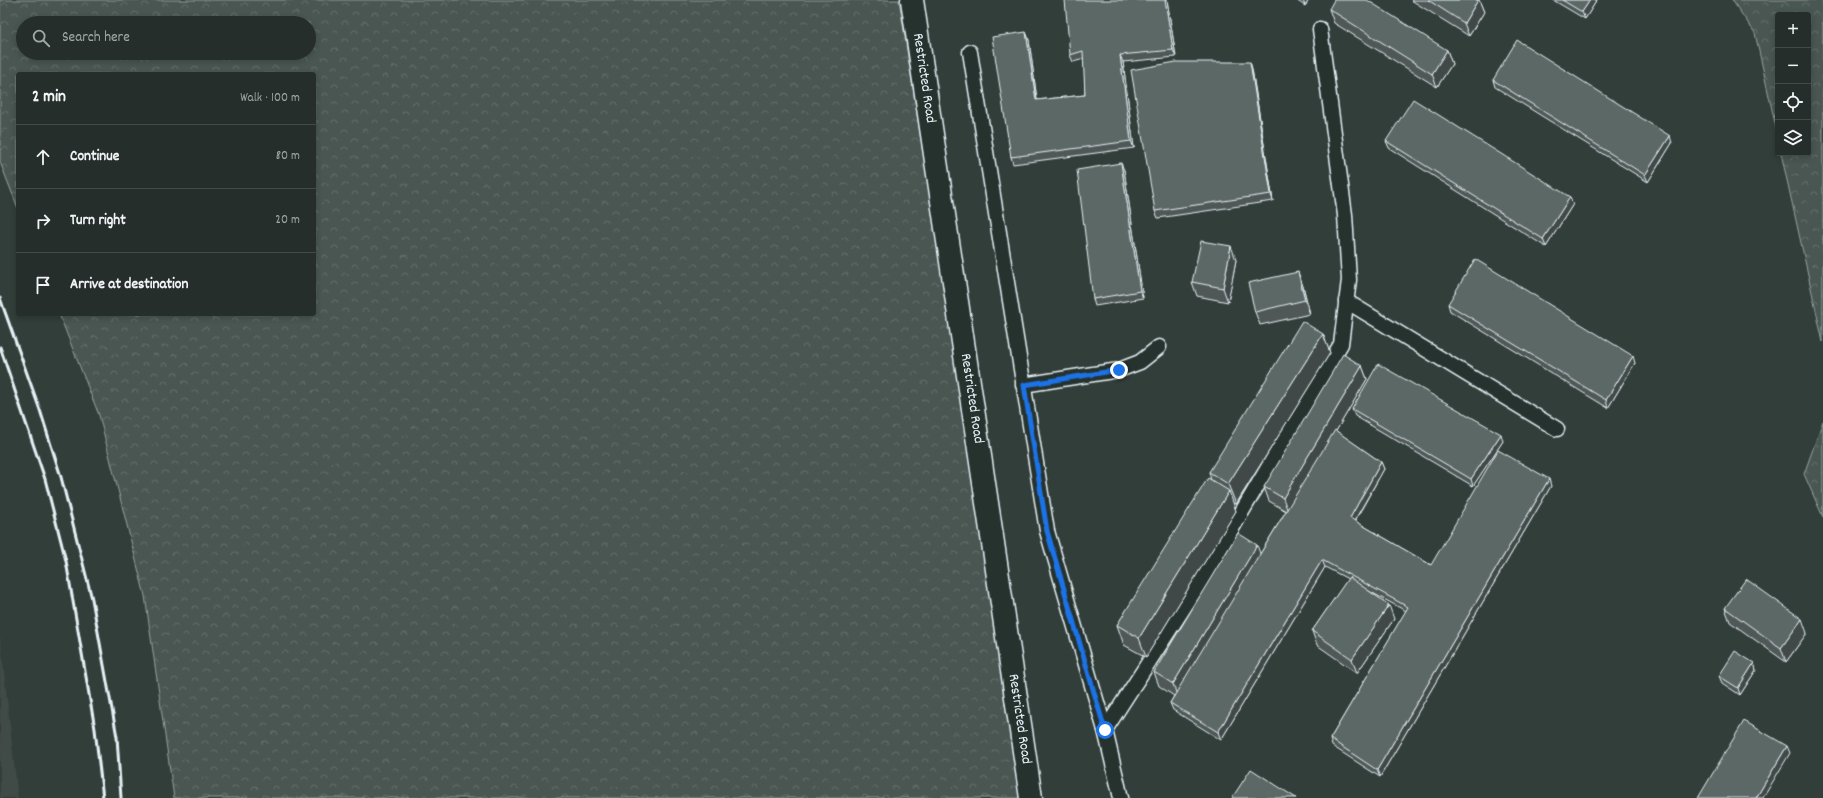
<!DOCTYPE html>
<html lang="en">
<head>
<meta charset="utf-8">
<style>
	body { margin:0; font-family:Dekko,sans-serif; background:#2e3633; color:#f1f3f6 }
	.controls { position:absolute; right:12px; top:12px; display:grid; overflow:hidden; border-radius:4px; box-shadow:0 2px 6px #0003 }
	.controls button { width:36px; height:36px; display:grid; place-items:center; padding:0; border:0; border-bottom:1px solid #424a47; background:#262e2b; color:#f1f3f6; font:20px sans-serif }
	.stop { position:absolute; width:12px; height:12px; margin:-9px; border:3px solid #1a73e8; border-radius:50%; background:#fff }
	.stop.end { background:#1a73e8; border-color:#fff; box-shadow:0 1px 4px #0008 }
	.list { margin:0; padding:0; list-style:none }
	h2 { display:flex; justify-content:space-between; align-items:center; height:52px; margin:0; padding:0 16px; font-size:17px }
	h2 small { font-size:13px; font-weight:400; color:#a4a8a9 }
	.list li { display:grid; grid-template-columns:26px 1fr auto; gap:12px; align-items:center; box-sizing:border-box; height:64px; padding:0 16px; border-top:1px solid #424a47 }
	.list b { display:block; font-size:15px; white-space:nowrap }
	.list em { font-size:13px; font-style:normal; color:#a4a8a9 }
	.icon { flex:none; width:22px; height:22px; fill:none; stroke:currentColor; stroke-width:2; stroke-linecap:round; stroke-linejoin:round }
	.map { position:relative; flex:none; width:1823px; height:798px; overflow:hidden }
	.search { position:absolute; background:#262e2b; box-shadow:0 2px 6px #0003; left:16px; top:16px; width:300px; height:44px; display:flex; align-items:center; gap:10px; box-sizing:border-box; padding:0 14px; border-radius:22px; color:#a4a8a9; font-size:15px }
	.panel { position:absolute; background:#262e2b; box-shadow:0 2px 6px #0003; left:16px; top:72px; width:300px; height:244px; border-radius:4px }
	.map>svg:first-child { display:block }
</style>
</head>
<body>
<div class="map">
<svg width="1823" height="798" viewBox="0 0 1823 798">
	<defs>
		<pattern id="forest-crowns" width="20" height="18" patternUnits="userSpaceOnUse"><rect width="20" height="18" fill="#495651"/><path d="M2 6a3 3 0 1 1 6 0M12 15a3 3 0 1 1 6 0" fill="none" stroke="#636f6b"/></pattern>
	</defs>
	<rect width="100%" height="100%" fill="#323e39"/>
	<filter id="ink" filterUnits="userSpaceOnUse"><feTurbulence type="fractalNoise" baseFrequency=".025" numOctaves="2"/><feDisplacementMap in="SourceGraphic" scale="8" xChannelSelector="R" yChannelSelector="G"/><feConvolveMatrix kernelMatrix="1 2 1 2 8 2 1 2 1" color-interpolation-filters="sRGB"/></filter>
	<g filter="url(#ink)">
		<polygon fill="#3f4b46" points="0,635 18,798 0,798"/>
		<g fill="url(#forest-crowns)" stroke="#98a4a4" fill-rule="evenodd">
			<path d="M0 0H899L1025 798H174L145 596 99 415 59 314H314V74H18V208L0 162ZM23 23H309V53H23Z"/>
			<polygon points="1732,0 1823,0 1823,342 1781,153 1808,153 1808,15 1778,15 1778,137 1755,33"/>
			<polygon points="1823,421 1823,517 1804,474"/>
		</g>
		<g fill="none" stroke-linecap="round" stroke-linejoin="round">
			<defs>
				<g id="service">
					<polyline points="970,52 1047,531 1105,730 1121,798"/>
					<polyline points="1346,301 1557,429"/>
					<polyline points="1023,385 1119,370 1140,362 1159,347"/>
					<polyline points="1105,730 1201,581 1341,344 1349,280 1345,215 1320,29"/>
				</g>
				<g id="minor">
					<path id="s1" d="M912 0 1031 798"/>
				</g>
			</defs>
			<use href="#service" stroke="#e8f1f8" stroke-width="17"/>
			<use href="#minor" stroke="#e8f1f8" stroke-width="25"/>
			<use href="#service" stroke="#26332d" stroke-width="14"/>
			<use href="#minor" stroke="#26332d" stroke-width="22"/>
			<g stroke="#e8f1f8" stroke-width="3">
				<polyline points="0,298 40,410 61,477 92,599 117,737 121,798"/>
				<polyline points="0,347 45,479 66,561 95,729 103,798"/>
			</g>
		</g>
		<g fill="#4f5957" stroke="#e8f1f8">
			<polygon points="1167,0 1176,57 1123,62 1134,148 1013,164 1011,157 1026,32 1029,40 1037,100 1085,95 1084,59 1073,62 1070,55"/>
			<polygon points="1296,0 1309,0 1305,6"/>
			<polygon points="1411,0 1479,0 1484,12 1469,36"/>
			<polygon points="1553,0 1597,0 1585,19"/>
			<polygon points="1329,9 1447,50 1452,64 1437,87 1334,23"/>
			<polygon points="1250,62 1252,69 1273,201 1158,218 1155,211"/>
			<polygon points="1493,80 1672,143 1648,182 1495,87"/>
			<polygon points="1386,141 1570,197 1573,204 1546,247 1389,148"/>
			<polygon points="1124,170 1143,298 1095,306 1093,299"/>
			<polygon points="1236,260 1228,302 1197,296 1192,282"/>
			<polygon points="1303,286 1310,314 1260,325 1255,312"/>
			<polygon points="1448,304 1635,363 1608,408 1450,311"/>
			<polygon points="1323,334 1330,353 1236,504 1233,503 1236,511 1146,657 1124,645 1117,625 1211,480 1209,472"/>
			<polygon points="1362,366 1367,379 1336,431 1381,462 1384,469 1355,521 1431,565 1551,486 1380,777 1332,746 1330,739 1406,611 1367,590 1394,619 1357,673 1317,645 1312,631 1348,579 1325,567 1221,740 1173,710 1170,703 1174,696 1159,686 1154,672 1260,554 1286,511 1269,501 1264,487"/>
			<polygon points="1352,409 1503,441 1473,486 1355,416"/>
			<polygon points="1725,608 1807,633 1786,662 1730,622"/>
			<polygon points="1754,663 1756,670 1740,695 1722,683 1719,676"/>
		</g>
		<g fill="#404947" stroke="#e8f1f8">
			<polygon points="1165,0 1167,0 1176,57 1173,50"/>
			<polygon points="1303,0 1309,0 1305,6"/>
			<polygon points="1478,0 1479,0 1484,12 1469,36 1464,23"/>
			<polygon points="1590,0 1597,0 1585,19 1582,12"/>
			<polygon points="1026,32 1029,40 1038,107 1036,100"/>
			<polygon points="1447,50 1452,64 1437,87 1432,74"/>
			<polygon points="1120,55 1123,62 1134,148 1131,141"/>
			<polygon points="1250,62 1252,69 1273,201 1271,194"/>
			<polygon points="1670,136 1672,143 1648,182 1645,175"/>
			<polygon points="1121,163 1124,170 1143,298 1140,291"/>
			<polygon points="1570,197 1573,204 1546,247 1543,239"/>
			<polygon points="1231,246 1236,260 1228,302 1223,288"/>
			<polygon points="1298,272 1303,286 1310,314 1305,300"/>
			<polygon points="1323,334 1330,353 1236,504 1228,484"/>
			<polygon points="1633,356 1635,363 1608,408 1606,400"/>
			<polygon points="1362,366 1367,379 1288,512 1283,498"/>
			<polygon points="1501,434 1503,441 1473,486 1471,479"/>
			<polygon points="1381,462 1384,469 1352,525 1350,518"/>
			<polygon points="1549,479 1551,486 1380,777 1377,770"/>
			<polygon points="1229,491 1236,511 1146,657 1139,638"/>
			<polygon points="1257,545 1262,559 1178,698 1173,684"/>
			<polygon points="1322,560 1325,567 1221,740 1218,732"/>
			<polygon points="1389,605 1394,619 1357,673 1352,659"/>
			<polygon points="1802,619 1807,633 1786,662 1781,648"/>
			<polygon points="1754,663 1756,670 1740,695 1738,688"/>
			<polygon points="1787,746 1790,753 1763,798 1756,798"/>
		</g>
		<g fill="#5c6865" stroke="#e8f1f8">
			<polygon points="1065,0 1165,0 1173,50 1120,55 1131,141 1011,157 992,37 1026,32 1036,100 1085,95 1083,51 1070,55"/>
			<polygon points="1334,0 1367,0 1447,50 1432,74 1329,9"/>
			<polygon points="1428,0 1478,0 1464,23"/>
			<polygon points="1562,0 1590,0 1582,12"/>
			<polygon points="1517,40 1670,136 1645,175 1493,80"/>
			<polygon points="1176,62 1250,62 1271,194 1155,211 1131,70"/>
			<polygon points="1413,99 1570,197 1543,239 1386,141"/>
			<polygon points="1121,163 1140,291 1093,299 1077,170"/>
			<polygon points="1201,241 1231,246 1223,288 1192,282"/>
			<polygon points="1475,259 1633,356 1606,400 1448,304"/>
			<polygon points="1298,272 1305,300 1255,312 1248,283"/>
			<polygon points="1302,321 1323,334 1228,484 1209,472"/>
			<polygon points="1343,354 1362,366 1283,498 1264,487"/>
			<polygon points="1378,364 1501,434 1471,479 1352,409"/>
			<polygon points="1335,430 1381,462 1350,518 1431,565 1498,450 1549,479 1377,770 1330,739 1408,607 1322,560 1218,732 1170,703"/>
			<polygon points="1208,478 1229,491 1139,638 1117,625"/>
			<polygon points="1238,533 1257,545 1173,684 1154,672"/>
			<polygon points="1349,577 1389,605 1352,659 1312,631"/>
			<polygon points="1746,579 1802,619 1781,648 1725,608"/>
			<polygon points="1735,651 1754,663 1738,688 1719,676"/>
			<polygon points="1744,721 1787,746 1756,798 1698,798"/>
			<polygon points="1251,769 1296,798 1232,798"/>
		</g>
	</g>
	<g fill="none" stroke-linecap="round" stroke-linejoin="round" filter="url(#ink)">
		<polyline stroke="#1a73e8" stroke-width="5" points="1105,730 1047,531 1024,385 1119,370"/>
	</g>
	<g text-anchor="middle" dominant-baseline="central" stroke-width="3" stroke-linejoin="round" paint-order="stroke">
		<g font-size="15" fill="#e8f1f8" stroke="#26332d">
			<text stroke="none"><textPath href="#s1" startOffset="79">Restricted Road</textPath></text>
			<text stroke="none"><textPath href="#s1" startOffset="403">Restricted Road</textPath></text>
			<text stroke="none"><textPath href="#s1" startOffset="727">Restricted Road</textPath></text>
		</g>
	</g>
</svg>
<div class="controls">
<button>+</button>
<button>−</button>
<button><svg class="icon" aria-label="locate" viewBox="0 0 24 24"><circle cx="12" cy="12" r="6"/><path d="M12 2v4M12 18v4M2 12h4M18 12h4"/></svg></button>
<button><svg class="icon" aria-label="layers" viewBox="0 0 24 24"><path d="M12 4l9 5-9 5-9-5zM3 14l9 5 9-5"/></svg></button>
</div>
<div class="stop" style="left:1105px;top:730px"></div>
<div class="stop end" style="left:1119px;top:370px"></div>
<div class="search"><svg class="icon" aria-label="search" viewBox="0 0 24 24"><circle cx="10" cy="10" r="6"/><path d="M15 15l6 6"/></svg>Search here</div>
<section class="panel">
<h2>2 min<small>Walk · 100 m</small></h2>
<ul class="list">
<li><svg class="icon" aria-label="ahead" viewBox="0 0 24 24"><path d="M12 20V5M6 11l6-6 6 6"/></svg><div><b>Continue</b></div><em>80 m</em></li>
<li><svg class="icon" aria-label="right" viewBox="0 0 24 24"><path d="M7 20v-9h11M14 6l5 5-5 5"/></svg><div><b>Turn right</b></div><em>20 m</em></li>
<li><svg class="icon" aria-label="arrive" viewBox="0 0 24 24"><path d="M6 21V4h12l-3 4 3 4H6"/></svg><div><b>Arrive at destination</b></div></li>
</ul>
</section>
</div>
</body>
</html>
